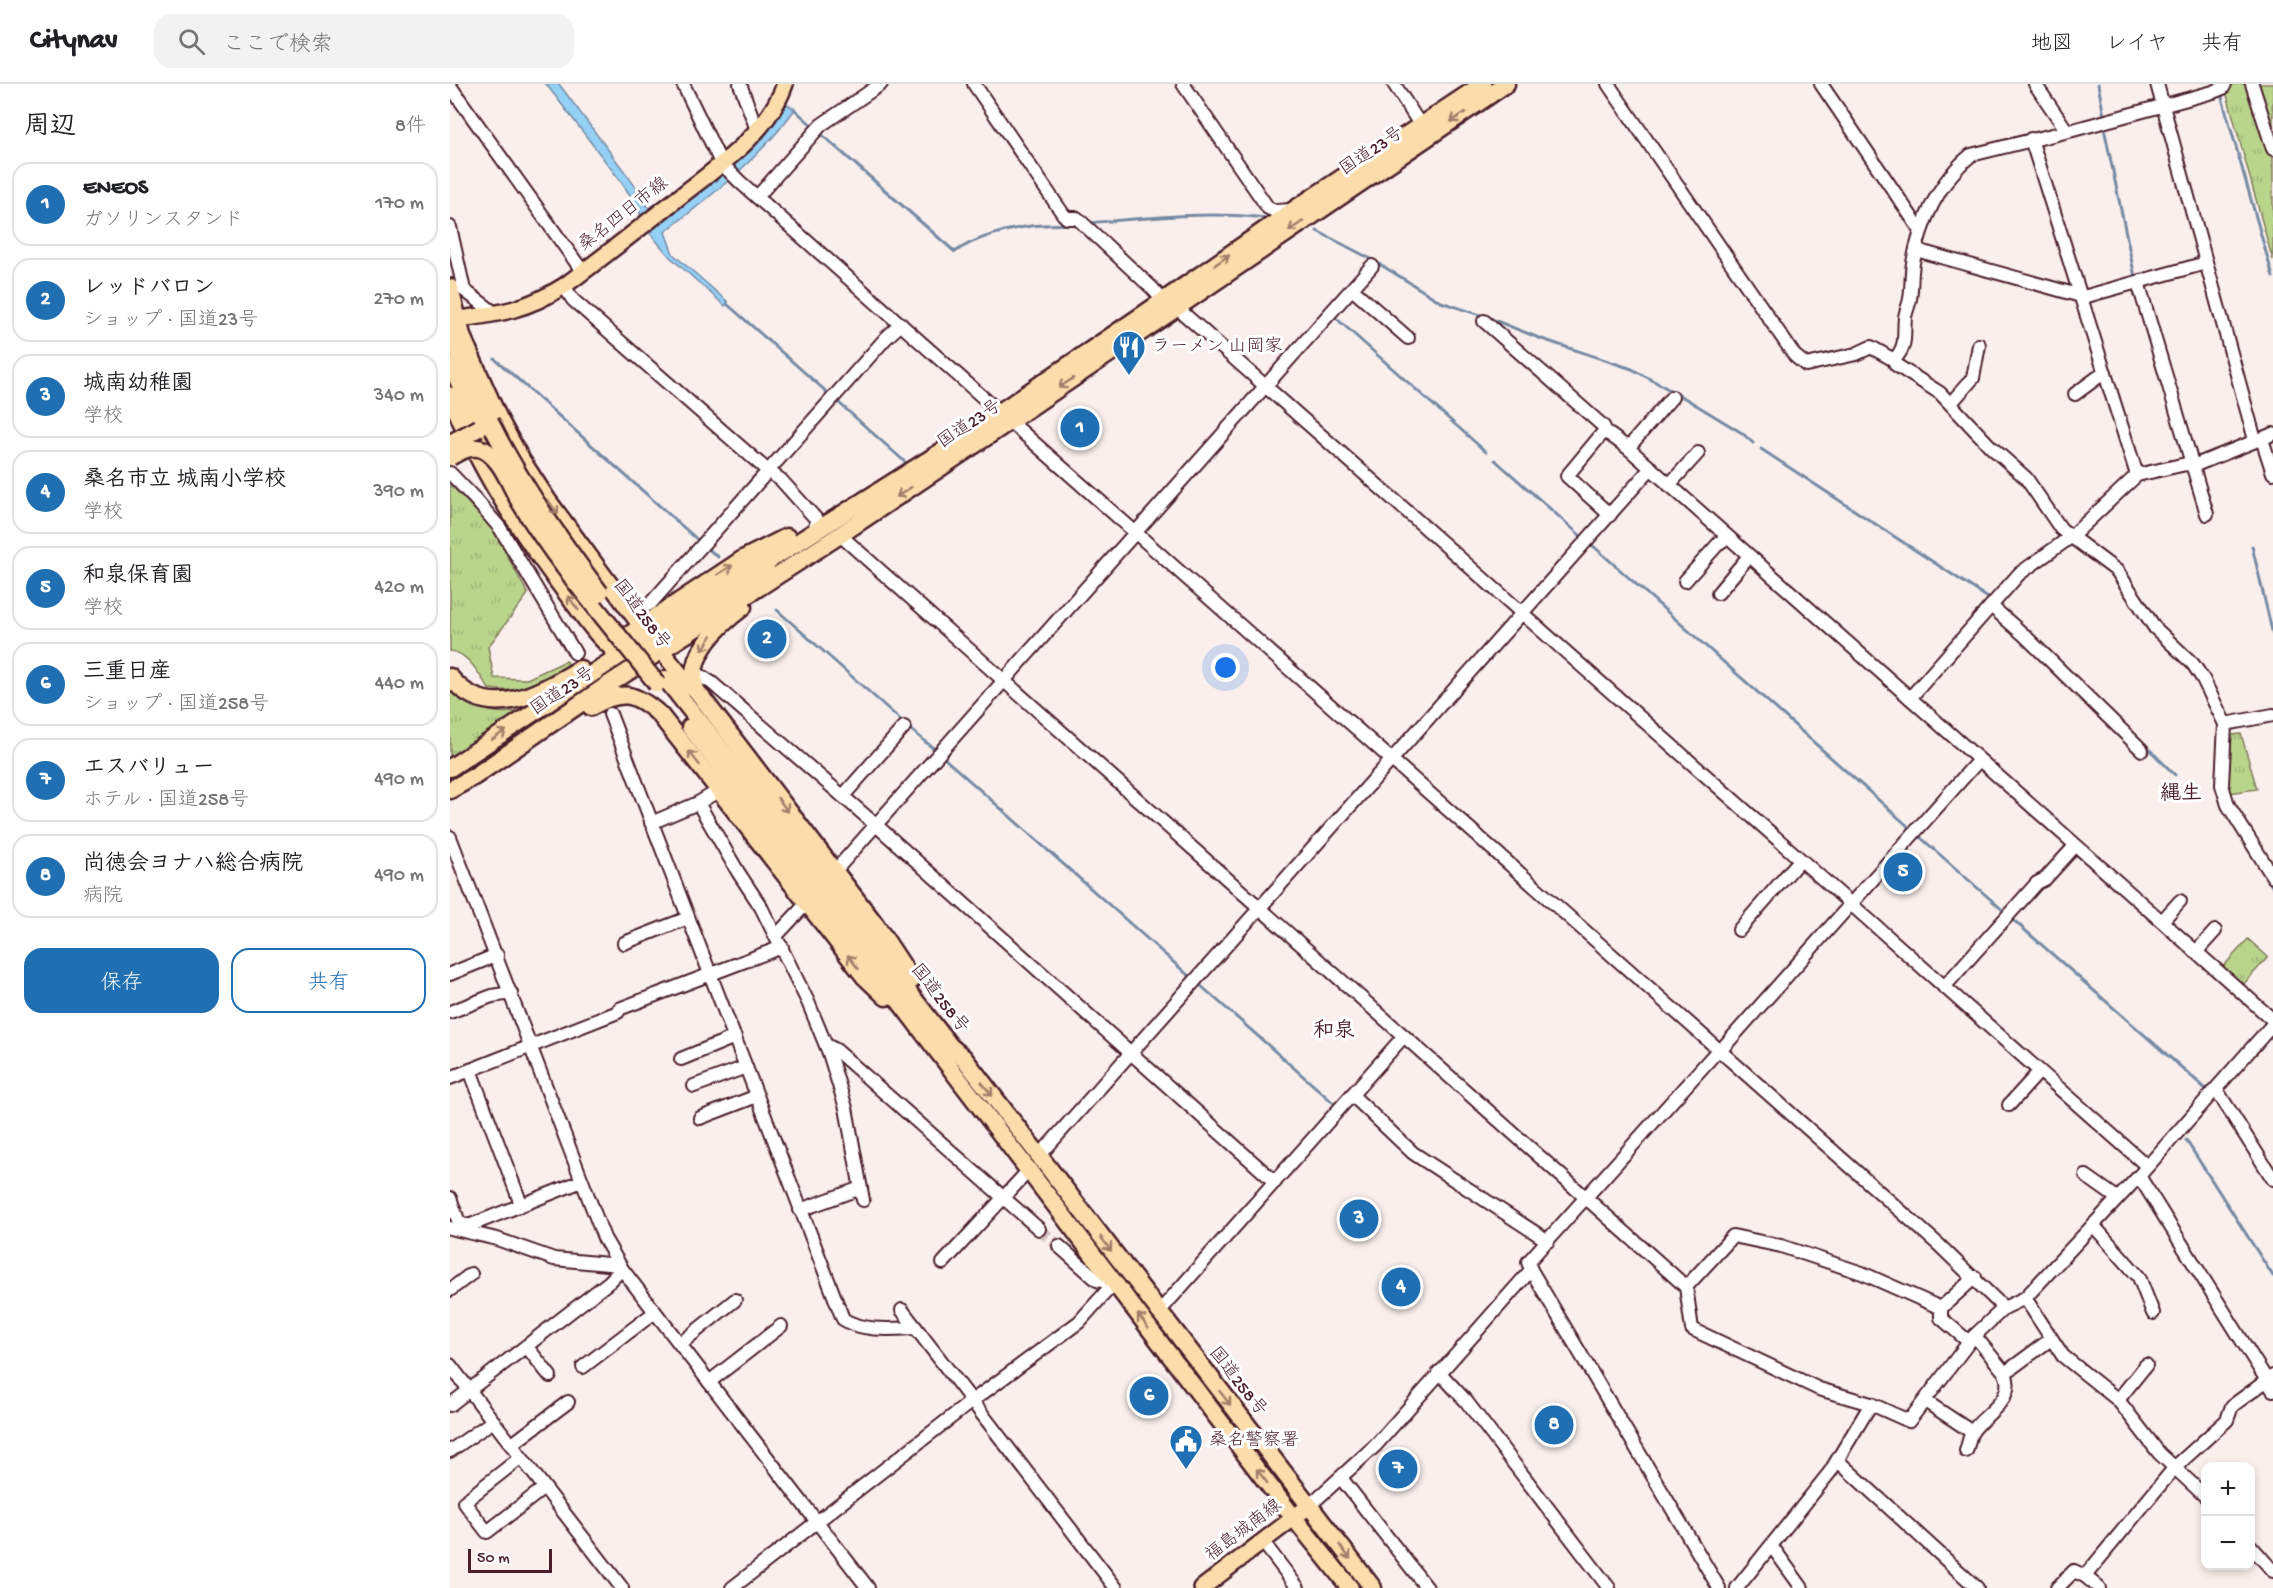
<!DOCTYPE html>
<html lang="ja">
<head>
<meta charset="utf-8">
<style>
	body { margin:0; font-family:"Gochi Hand","Klee One",sans-serif; background:#f2f2f2; color:#202124 }
	.controls { position:absolute; right:18px; bottom:18px; display:grid; overflow:hidden; border-radius:12px; box-shadow:0 3px 9px #0003 }
	.controls button { width:54px; height:54px; display:grid; place-items:center; padding:0; border:0; border-bottom:2px solid #e0e0e0; background:#fff; color:#202124; font:30px sans-serif }
	.scale { position:absolute; left:18px; bottom:15px; width:84px; box-sizing:border-box; padding-left:6px; border:3px solid #4a1f2b; border-top:0; font-size:16px; line-height:21px; white-space:nowrap; color:#4a1f2b; -webkit-text-stroke:4px #fff; paint-order:stroke }
	.you { position:absolute; left:776px; top:584px; width:21px; height:21px; margin:-15px; border:4px solid #fff; border-radius:50%; background:#1a73e8; box-shadow:0 0 0 9px #1a73e833 }
	.badge { display:grid; place-items:center; width:39px; height:39px; border-radius:50%; background:#1f6fb2; color:#fff; font-size:20px; font-weight:700 }
	.pin { position:absolute; translate:-50% -50%; border:3px solid #fff; box-shadow:0 2px 6px #0006 }
	.list { margin:0; padding:0; list-style:none }
	h2 { display:flex; justify-content:space-between; align-items:center; height:78px; margin:0; padding:0 24px; font-size:26px }
	h2 small { font-size:20px; font-weight:400; color:#757577 }
	.list li { display:grid; grid-template-columns:39px 1fr auto; gap:18px; align-items:center; box-sizing:border-box; height:84px; margin:0 12px 12px; padding:0 12px; border:2px solid #e0e0e0; border-radius:18px }
	.list b { display:block; font-size:22px; white-space:nowrap }
	.list p { margin:0; font-size:20px; white-space:nowrap; color:#757577 }
	.list em { font-size:20px; font-style:normal; color:#757577 }
	.actions { display:flex; gap:12px; padding:18px 24px }
	.actions a { flex:1; padding:14px 0; border:2px solid #1f6fb2; border-radius:18px; text-align:center; font-size:21px; color:#1f6fb2 }
	.actions .main { background:#1f6fb2; color:#fff }
	.icon { flex:none; width:33px; height:33px; fill:none; stroke:currentColor; stroke-width:2; stroke-linecap:round; stroke-linejoin:round }
	.map { position:relative; flex:none; width:1823px; height:1504px; overflow:hidden }
	header { display:flex; align-items:center; gap:36px; box-sizing:border-box; height:84px; padding:0 30px; background:#fff; border-bottom:2px solid #e0e0e0 }
	header strong { font-size:28px }
	nav { display:flex; gap:33px; margin-inline-start:auto; font-size:21px }
	.search { width:420px; height:54px; background:#f2f2f2; display:flex; align-items:center; gap:15px; box-sizing:border-box; padding:0 21px; border-radius:18px; color:#757577; font-size:22px }
	main { display:flex }
	aside { flex:1; background:#fff }
	.map>svg:first-child { display:block }
</style>
</head>
<body>
<header>
<strong>Citynav</strong>
<div class="search"><svg class="icon" aria-label="search" viewBox="0 0 24 24"><circle cx="10" cy="10" r="6"/><path d="M15 15l6 6"/></svg>ここで検索</div>
<nav><a>地図</a><a>レイヤ</a><a>共有</a></nav>
</header>
<main>
<aside>
<h2>周辺<small>8件</small></h2>
<ul class="list">
<li><span class="badge">1</span><div><b>ENEOS</b><p>ガソリンスタンド</p></div><em>170 m</em></li>
<li><span class="badge">2</span><div><b>レッドバロン</b><p>ショップ · 国道23号</p></div><em>270 m</em></li>
<li><span class="badge">3</span><div><b>城南幼稚園</b><p>学校</p></div><em>340 m</em></li>
<li><span class="badge">4</span><div><b>桑名市立 城南小学校</b><p>学校</p></div><em>390 m</em></li>
<li><span class="badge">5</span><div><b>和泉保育園</b><p>学校</p></div><em>420 m</em></li>
<li><span class="badge">6</span><div><b>三重日産</b><p>ショップ · 国道258号</p></div><em>440 m</em></li>
<li><span class="badge">7</span><div><b>エスバリュー</b><p>ホテル · 国道258号</p></div><em>490 m</em></li>
<li><span class="badge">8</span><div><b>尚徳会ヨナハ総合病院</b><p>病院</p></div><em>490 m</em></li>
</ul>
<div class="actions"><a class="main">保存</a><a>共有</a></div>
</aside>
<div class="map">
<svg width="1823" height="1504" viewBox="0 0 1823 1504">
	<defs>
		<pattern id="grass-tufts" width="24" height="20" patternUnits="userSpaceOnUse" patternTransform="scale(1.5)"><rect width="24" height="20" fill="#b9d58c"/><path d="M3 7l-1-3M5 7V3M7 7l1-3M15 17l-1-3M17 17v-4M19 17l1-3" fill="none" stroke="#a1b679"/></pattern>
	</defs>
	<rect width="100%" height="100%" fill="#faefec"/>
	<filter id="ink" filterUnits="userSpaceOnUse"><feTurbulence type="fractalNoise" baseFrequency=".0167" numOctaves="2"/><feDisplacementMap in="SourceGraphic" scale="12" xChannelSelector="R" yChannelSelector="G"/><feConvolveMatrix kernelMatrix="1 2 1 2 8 2 1 2 1" color-interpolation-filters="sRGB"/></filter>
	<g filter="url(#ink)">
		<g fill="url(#grass-tufts)" stroke="#827a5c" stroke-width="1.5">
			<polygon points="1774,0 1823,0 1823,176 1820,166"/>
			<path d="M0 400 42 444 78 510 38 563 44 594 77 595 116 577 120 582C90 601 76 610 39 605 30 592 18 568 0 567Z"/>
			<path d="M0 604C16 622 49 635 73 625 82 622 90 617 98 612L0 679Z"/>
			<polygon points="1791,650 1807,705 1779,709 1778,700 1782,651"/>
			<polygon points="1798,855 1818,873 1792,902 1772,884"/>
		</g>
		<path fill="#94d1f5" stroke="#768aa4" stroke-width="1.5" d="M96 0H109L183 99 209 140 298 67 317 49 337 20 345 25C310 75 262 111 215 148L223 170 278 218 275 222 220 173 192 140 189 124 169 95Z"/>
		<g fill="none" stroke-linecap="round" stroke-linejoin="round">
			<g stroke="#768aa4" stroke-width="3">
				<polyline points="1648,0 1654,32"/>
				<polyline points="1771,10 1823,193"/>
				<polyline points="344,25 365,44"/>
				<polyline points="1654,44 1685,193"/>
				<path d="M370 49 505 168C524 154 558 145 581 142 597 140 613 141 628 140"/>
				<path d="M638 139C697 134 757 127 816 134"/>
				<polyline points="867,147 923,176 991,218 1039,234 1089,254 1182,285 1238,316 1292,349 1303,359"/>
				<polyline points="277,220 379,310"/>
				<polyline points="887,235 1036,368"/>
				<polyline points="45,275 250,458"/>
				<polyline points="388,318 455,378"/>
				<polyline points="1311,365 1538,514"/>
				<polyline points="1045,376 1132,453"/>
				<polyline points="1141,460 1460,744"/>
				<polyline points="1802,462 1823,551"/>
				<polyline points="256,463 268,473"/>
				<polyline points="327,526 453,638"/>
				<polyline points="458,643 484,665"/>
				<polyline points="1695,661 1725,691"/>
				<polyline points="494,674 739,892"/>
				<polyline points="1470,753 1556,829"/>
				<polyline points="1818,795 1823,804"/>
				<polyline points="1561,834 1756,1005"/>
				<polyline points="750,901 887,1022"/>
				<polyline points="1736,1056 1823,1192"/>
			</g>
			<polyline stroke="#d7c5c5" stroke-width="12" stroke-dasharray="12 6" stroke-linecap="butt" points="589,1145 609,1162"/>
			<defs>
				<g id="minor">
					<polyline points="233,0 271,79 290,98 1489,1161 1554,1224"/>
					<polyline points="290,0 307,46"/>
					<polyline points="524,0 613,130 617,134 627,134 703,205 713,217"/>
					<polyline points="733,0 818,124 825,127 843,126"/>
					<polyline points="944,0 971,42"/>
					<path d="M1158 0 1345 272 1356 281 1406 270 1421 263 1444 276C1458 261 1453 252 1455 233 1456 227 1459 221 1460 215 1462 203 1461 191 1463 179 1470 139 1489 97 1521 71L1623 46 1763 8 1773 4 1775 0"/>
					<polyline points="1371,0 1471,147"/>
					<polyline points="1585,0 1617,47"/>
					<polyline points="1707,0 1805,356"/>
					<polyline points="1802,0 1823,65"/>
					<polyline points="0,2 133,188"/>
					<polyline points="1581,55 1687,391"/>
					<polyline points="307,113 371,41 431,0"/>
					<polyline points="0,143 14,206 46,230"/>
					<polyline points="1466,166 1631,212 1637,212 1756,179"/>
					<polyline points="1688,198 1757,430"/>
					<polyline points="114,202 123,216 318,387 331,396 367,436 364,447"/>
					<polyline points="902,205 958,254"/>
					<polyline points="726,223 1697,1082"/>
					<polyline points="1034,237 1153,342 1156,348 1178,364 1823,936"/>
					<polyline points="1444,276 1446,281 1490,309 1541,363 1576,394 1611,445 1667,487 1705,544 1743,580 1753,595 1775,640 1772,701 1778,721 1823,793"/>
					<polyline points="1625,310 1655,288"/>
					<polyline points="1501,319 1523,294 1529,261"/>
					<polyline points="1156,348 1151,351 1117,392 1160,431"/>
					<polyline points="1812,355 1823,389"/>
					<polyline points="1178,364 1222,313"/>
					<polyline points="0,389 26,416 50,444 125,569"/>
					<polyline points="1219,401 1248,369"/>
					<polyline points="390,451 1224,1192 1236,1203 1242,1245 1369,1305 1421,1320 1459,1337 1522,1254 1554,1224 1575,1214 1689,1092 1823,940"/>
					<polyline points="1235,497 1269,459 1278,453"/>
					<polyline points="1268,509 1299,472"/>
					<polyline points="1541,522 1574,551 1692,666"/>
					<polyline points="192,524 201,519 436,254 451,240"/>
					<polyline points="245,588 262,599 426,741 825,1098"/>
					<polyline points="1460,614 1569,490 1622,452 1687,391 1736,380 1743,382 1823,350"/>
					<path d="M160 630 393 1235C412 1248 443 1245 466 1244"/>
					<polyline points="1775,640 1823,631"/>
					<polyline points="393,712 454,643"/>
					<polyline points="248,719 288,788 311,823 358,918 379,969 396,1024 413,1116"/>
					<polyline points="201,739 248,719 273,704"/>
					<polyline points="0,753 154,1154 172,1185 418,1504"/>
					<polyline points="384,788 922,182"/>
					<polyline points="1712,837 1730,817"/>
					<polyline points="1289,846 1350,776"/>
					<polyline points="326,852 357,819"/>
					<polyline points="174,859 238,834"/>
					<polyline points="1746,868 1765,847"/>
					<polyline points="0,890 47,871"/>
					<polyline points="1494,903 1587,799 1595,795 1625,762"/>
					<polyline points="0,928 42,912 61,909"/>
					<polyline points="376,961 386,966 589,1145"/>
					<polyline points="1270,967 1529,676"/>
					<polyline points="231,975 285,953"/>
					<polyline points="20,986 71,1120"/>
					<polyline points="0,994 168,928 169,925 332,863"/>
					<polyline points="244,1002 296,983"/>
					<polyline points="1766,1005 1823,1095"/>
					<polyline points="902,1011 963,1069 1098,1157"/>
					<polyline points="1559,1021 1589,988"/>
					<polyline points="250,1034 307,1012"/>
					<polyline points="590,1071 1201,384"/>
					<polyline points="1636,1092 1667,1114"/>
					<polyline points="1689,1092 1823,1306"/>
					<polyline points="0,1114 8,1136 13,1141 12,1146"/>
					<polyline points="350,1126 411,1104"/>
					<polyline points="13,1141 21,1141 132,1097"/>
					<polyline points="1643,1141 1689,1193 1703,1229"/>
					<polyline points="0,1144 47,1155 104,1175 169,1181"/>
					<polyline points="609,1162 647,1196 664,1199"/>
					<polyline points="493,1179 579,1086"/>
					<polyline points="1081,1186 1269,1504"/>
					<polyline points="1236,1203 1283,1152 1331,1162 1412,1189 1491,1224"/>
					<polyline points="0,1206 21,1190"/>
					<polyline points="1575,1214 1613,1272 1668,1316 1709,1369 1756,1413"/>
					<polyline points="452,1226 666,1504"/>
					<polyline points="708,1229 954,952"/>
					<polyline points="1525,1252 1555,1289"/>
					<polyline points="1519,1258 1491,1234 1491,1224 1525,1193"/>
					<polyline points="230,1260 285,1216"/>
					<polyline points="77,1263 100,1292"/>
					<polyline points="0,1281 172,1504"/>
					<polyline points="133,1283 205,1228"/>
					<polyline points="989,1288 1016,1317 1159,1504"/>
					<polyline points="259,1298 331,1242"/>
					<polyline points="1668,1316 1696,1281"/>
					<polyline points="1475,1317 1522,1348"/>
					<polyline points="0,1321 159,1198 172,1185"/>
					<polyline points="61,1361 118,1318"/>
					<polyline points="0,1367 43,1337"/>
					<path d="M1516 1367C1518 1362 1519 1353 1522 1348 1533 1330 1567 1316 1555 1289L1601 1255"/>
					<polyline points="70,1374 14,1418 37,1448 94,1404"/>
					<polyline points="1388,1377 1527,1504"/>
					<polyline points="891,1394 977,1504"/>
					<polyline points="859,1422 926,1361 1081,1186 1078,1178 1268,966"/>
					<polyline points="813,1458 848,1504"/>
					<polyline points="1800,1461 1823,1487"/>
					<polyline points="1320,1463 1326,1468 1352,1504"/>
					<polyline points="1635,1492 1725,1383 1777,1336 1782,1322 1823,1292"/>
					<polyline points="282,1504 522,1317 629,1238 664,1199"/>
					<polyline points="1287,1504 1380,1388 1421,1320"/>
					<polyline points="1607,1504 1624,1487 1635,1492 1649,1504"/>
				</g>
				<g id="major">
					<polyline points="0,203 13,253 49,334 72,376 98,416 191,542 240,602 246,606"/>
					<path d="M1 233 9 235C50 230 78 225 114 202 151 175 187 146 223 118 264 85 317 52 335 0"/>
					<polyline points="0,247 25,308 40,337"/>
					<polyline points="0,279 21,327 44,373"/>
					<path d="M0 311C28 386 75 456 124 520 137 537 151 559 170 570L188 571 319 489"/>
					<polyline points="752,1504 859,1422"/>
				</g>
				<g id="highway">
					<path d="M293 523C269 541 235 572 246 606L425 840 462 896"/>
					<polyline points="161,563 293,475 337,453"/>
					<path d="M0 593C38 640 89 609 130 585"/>
					<polyline points="216,595 299,700 500,962 513,973 923,1504"/>
					<path d="M141 623C171 605 185 608 210 631L415 893 436 913"/>
					<polyline points="240,643 844,1434 900,1504"/>
					<polyline points="0,684 199,552 491,368 713,217 845,125 1033,0"/>
					<polyline points="0,706 25,692 153,604 390,451 560,337 1056,0"/>
				</g>
			</defs>
			<use href="#minor" stroke="#4a1f2b" stroke-width="16"/>
			<use href="#major" stroke="#4a1f2b" stroke-width="20"/>
			<use href="#highway" stroke="#4a1f2b" stroke-width="21"/>
			<use href="#minor" stroke="#fff" stroke-width="12"/>
			<use href="#major" stroke="#faddab" stroke-width="15"/>
			<use href="#highway" stroke="#faddab" stroke-width="16"/>
			<defs>
				<g id="highway-bridge">
					<path d="M40 338C70 399 109 455 150 509"/>
					<polyline points="0,359 29,344"/>
					<path d="M0 373C10 367 22 360 34 366 52 375 60 402 70 418 109 483 161 541 207 600"/>
				</g>
			</defs>
			<use href="#highway-bridge" stroke="#4a1f2b" stroke-width="21" stroke-linecap="butt"/>
			<use href="#highway-bridge" stroke="#faddab" stroke-width="16"/>
		</g>
		<defs><path id="oneway-shaft" d="M-6 0H5M1.5-3L5.5 0L1.5 3" fill="none" stroke-width="1.6" stroke-linecap="round" stroke-linejoin="round" transform="scale(1.5)"/></defs>
		<g stroke="#a27e6b">
			<use href="#oneway-shaft" transform="translate(1008 33) rotate(146)"/>
			<use href="#oneway-shaft" transform="translate(846 142) rotate(146)"/>
			<use href="#oneway-shaft" transform="translate(772 176) rotate(-35)"/>
			<use href="#oneway-shaft" transform="translate(616 299) rotate(146)"/>
			<use href="#oneway-shaft" transform="translate(454 408) rotate(146)"/>
			<use href="#oneway-shaft" transform="translate(103 423) rotate(54)"/>
			<use href="#oneway-shaft" transform="translate(275 486) rotate(-32)"/>
			<use href="#oneway-shaft" transform="translate(123 519) rotate(-128)"/>
			<use href="#oneway-shaft" transform="translate(257 559) rotate(122)"/>
			<use href="#oneway-shaft" transform="translate(49 651) rotate(-34)"/>
			<use href="#oneway-shaft" transform="translate(244 674) rotate(-128)"/>
			<use href="#oneway-shaft" transform="translate(333 721) rotate(53)"/>
			<use href="#oneway-shaft" transform="translate(403 878) rotate(-128)"/>
			<use href="#oneway-shaft" transform="translate(537 1005) rotate(52)"/>
			<use href="#oneway-shaft" transform="translate(656 1160) rotate(53)"/>
			<use href="#oneway-shaft" transform="translate(693 1237) rotate(-127)"/>
			<use href="#oneway-shaft" transform="translate(775 1314) rotate(52)"/>
			<use href="#oneway-shaft" transform="translate(812 1392) rotate(-127)"/>
			<use href="#oneway-shaft" transform="translate(895 1468) rotate(53)"/>
		</g>
	</g>
	<defs>
		<symbol id="restaurant-pin" viewBox="-11 -11 22 30"><path d="M0 17L-7.5 6A9.5 9.5 0 1 1 7.5 6Z" fill="#1f6fb2" stroke="#fff"/><path d="M-5-6h1v4h1v-4h1v4h1v-4h1v5L-1.5 .5V6h-2V.5L-5-1ZM5-6V6H3V1.5H1.5Q1.5-4 5-6Z" fill="#fff"/></symbol>
		<symbol id="civic-pin" viewBox="-11 -11 22 30"><path d="M0 17L-7.5 6A9.5 9.5 0 1 1 7.5 6Z" fill="#1f6fb2" stroke="#fff"/><path d="M-.6-6.5H3V-4.5H.6V-3L4-1V1h2V6H-6V1h2V-1L-.6-3ZM-1.2 2.5V6h2.4V2.5Z" fill="#fff"/></symbol>
	</defs>
	<g fill-rule="evenodd">
		<use href="#restaurant-pin" x="660" y="244" width="38" height="52"/>
		<use href="#civic-pin" x="717" y="1338" width="38" height="52"/>
	</g>
	<g text-anchor="middle" dominant-baseline="central" stroke-width="6" stroke-linejoin="round" paint-order="stroke">
		<g font-size="18" fill="#4a1f2b" stroke="#fff">
			<text transform="translate(922 68) rotate(-34)">国道23号</text>
			<text transform="translate(174 131) rotate(-38)">桑名四日市線</text>
			<text transform="translate(520 341) rotate(-34)">国道23号</text>
			<text transform="translate(191 531) rotate(53)">国道258号</text>
			<text transform="translate(113 608) rotate(-34)">国道23号</text>
			<text transform="translate(489 915) rotate(52)">国道258号</text>
			<text transform="translate(787 1298) rotate(52)">国道258号</text>
			<text transform="translate(794 1447) rotate(-37)">福島城南線</text>
		</g>
		<g font-size="18" fill="#4a1f2b" stroke="#fff" text-anchor="start">
			<text x="702" y="263">ラーメン 山岡家</text>
			<text x="759" y="1357">桑名警察署</text>
		</g>
		<g font-size="21" font-weight="bold" fill="#4a1f2b" stroke="#fff">
			<text x="1731" y="711">縄生</text>
			<text x="884" y="948">和泉</text>
		</g>
	</g>
</svg>
<div class="controls">
<button>+</button>
<button>−</button>
</div>
<div class="scale">50 m</div>
<div class="you"></div>
<div class="pin badge" style="left:630px;top:344px">1</div>
<div class="pin badge" style="left:317px;top:555px">2</div>
<div class="pin badge" style="left:909px;top:1135px">3</div>
<div class="pin badge" style="left:951px;top:1203px">4</div>
<div class="pin badge" style="left:1453px;top:788px">5</div>
<div class="pin badge" style="left:699px;top:1312px">6</div>
<div class="pin badge" style="left:948px;top:1385px">7</div>
<div class="pin badge" style="left:1104px;top:1341px">8</div>
</div>
</main>
</body>
</html>
